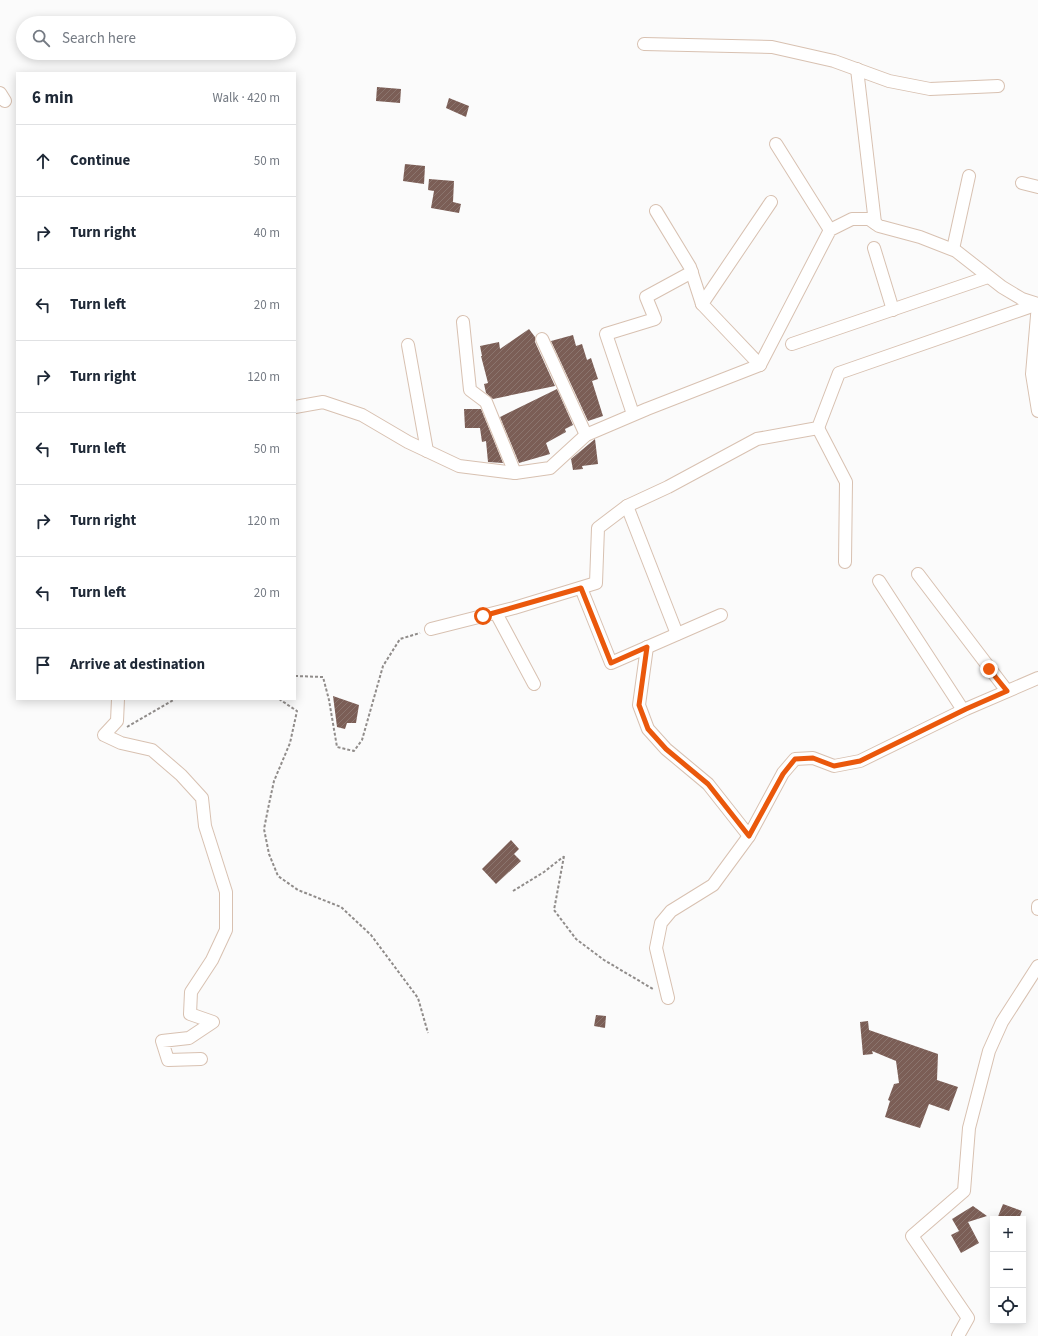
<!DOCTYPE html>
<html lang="en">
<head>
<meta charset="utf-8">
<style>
	body { margin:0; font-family:"Source Sans 3",sans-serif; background:#f6f6f7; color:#1f2937 }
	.controls { position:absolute; right:12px; bottom:12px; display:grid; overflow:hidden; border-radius:0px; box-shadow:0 2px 10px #0003 }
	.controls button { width:36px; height:36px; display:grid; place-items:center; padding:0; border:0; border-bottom:1px solid #e0e1e3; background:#fff; color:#1f2937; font:20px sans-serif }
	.stop { position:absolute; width:12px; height:12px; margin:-9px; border:3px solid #ea580c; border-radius:50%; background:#fff }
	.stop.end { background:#ea580c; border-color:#fff; box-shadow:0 1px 4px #0008 }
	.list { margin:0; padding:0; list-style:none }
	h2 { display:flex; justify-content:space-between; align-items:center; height:52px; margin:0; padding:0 16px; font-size:17px }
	h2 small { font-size:13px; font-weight:400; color:#747a83 }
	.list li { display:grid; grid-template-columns:26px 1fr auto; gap:12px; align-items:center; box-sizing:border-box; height:72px; padding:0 16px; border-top:1px solid #e0e1e3 }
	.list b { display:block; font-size:15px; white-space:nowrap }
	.list em { font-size:13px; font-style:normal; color:#747a83 }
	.icon { flex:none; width:22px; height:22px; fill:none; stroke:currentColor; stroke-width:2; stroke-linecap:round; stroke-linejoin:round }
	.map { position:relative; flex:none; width:1038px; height:1336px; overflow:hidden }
	.search { position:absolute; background:#fff; box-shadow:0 2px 10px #0003; left:16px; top:16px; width:280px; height:44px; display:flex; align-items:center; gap:10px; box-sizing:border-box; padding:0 14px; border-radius:22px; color:#747a83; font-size:15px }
	.panel { position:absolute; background:#fff; box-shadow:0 2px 10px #0003; left:16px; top:72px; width:280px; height:628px; border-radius:0px }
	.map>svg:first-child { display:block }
</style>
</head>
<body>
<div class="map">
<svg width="1038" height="1336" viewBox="0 0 1038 1336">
	<defs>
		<pattern id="building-hatch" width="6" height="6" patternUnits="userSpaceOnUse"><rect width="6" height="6" fill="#7b5e56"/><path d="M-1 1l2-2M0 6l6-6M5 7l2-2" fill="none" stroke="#8b756e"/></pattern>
	</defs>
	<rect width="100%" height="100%" fill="#fbfbfb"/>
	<g fill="url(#building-hatch)">
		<polygon points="377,87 401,89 400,103 376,101"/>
		<polygon points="449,98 469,106 466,117 446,108"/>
		<polygon points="405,164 425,166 424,184 403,181"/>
		<polygon points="429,179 454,181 453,202 461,204 459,213 431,208 434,191 428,190"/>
		<polygon points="529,329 535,337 535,342 555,386 493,399 486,393 484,384 488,383 481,356 482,356 480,346 499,342 500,349"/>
		<polygon points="573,335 576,346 582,344 587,360 591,358 598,379 592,381 603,416 588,421 551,341"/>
		<polygon points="557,389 573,425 565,429 566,432 546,443 550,454 519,463 500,417"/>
		<polygon points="464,409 481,409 503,463 488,462 486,441 482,442 480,428 465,428"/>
		<polygon points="595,439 598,464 582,466 583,469 573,470 571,459"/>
		<polygon points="333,696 359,705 356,723 347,723 345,729 337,727"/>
		<polygon points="511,840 519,849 514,854 521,861 496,884 482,869"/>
		<polygon points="596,1015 606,1016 605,1028 594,1026"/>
		<polygon points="868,1021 869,1030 938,1054 937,1080 958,1087 949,1111 929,1104 920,1128 885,1117 890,1101 888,1100 894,1084 899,1083 896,1061 872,1051 873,1054 863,1055 860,1022"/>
		<polygon points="1003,1204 1022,1211 1019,1219 997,1219"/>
		<polygon points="973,1206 987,1216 968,1222 979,1243 961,1253 951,1235 959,1231 952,1219"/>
	</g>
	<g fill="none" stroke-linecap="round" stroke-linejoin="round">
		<defs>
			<g id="minor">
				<polyline points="644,44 772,47 834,61 889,81 930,89 998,86"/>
				<polyline points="857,69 875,223"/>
				<polyline points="0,93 5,101"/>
				<polyline points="776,144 830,230"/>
				<polyline points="1022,183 1038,187"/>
				<polyline points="656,211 690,267 702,304"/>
				<polyline points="874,248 893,310"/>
				<polyline points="953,249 969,176"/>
				<polyline points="1038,304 1032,374 1038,411"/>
				<polyline points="463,322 470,390 486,402 515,473"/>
				<polyline points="542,339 586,435"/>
				<polyline points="792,344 988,277"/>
				<polyline points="408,345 427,451"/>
				<polyline points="760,365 702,304 771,202"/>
				<polyline points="295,407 323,402 362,415 408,442 459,466 515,473 550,468 586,435 647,409 760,365 830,230 852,219 869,219 879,226 920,237 956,251 1002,287 1022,299 1038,304"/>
				<polyline points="633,414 606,334 655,319 646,297 692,272"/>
				<polyline points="818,428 846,482 845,562"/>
				<polyline points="627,506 677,634"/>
				<polyline points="918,574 1007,691"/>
				<polyline points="879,581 963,710"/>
				<polyline points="581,588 611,663 721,615"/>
				<polyline points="496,613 534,684"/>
				<polyline points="431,629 514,608 596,583 598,528 627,506 668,487 757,439 818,428 839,373 1038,304"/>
				<polyline points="647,647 639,705 648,729 666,749 708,784 749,836"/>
				<polyline points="118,699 117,721 104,735 121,743 152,750 181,775 202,798 205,826 226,892 226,930 212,960 191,992 190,1014 213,1022 189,1038 162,1041 168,1060 201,1059"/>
				<polyline points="1038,906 1038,909"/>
				<polyline points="668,998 656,948 661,923 671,911 713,885 749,836 783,773 795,759 813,758 834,766 860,761 966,709 1038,678"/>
				<polyline points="958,1336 968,1318 912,1236 964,1191 969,1128 989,1051 1002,1022 1038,966"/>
			</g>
		</defs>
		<use href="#minor" stroke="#d8c1b1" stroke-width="14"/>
		<g stroke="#908c8a" stroke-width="2" stroke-dasharray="3 2" stroke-linecap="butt">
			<polyline points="295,676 323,677 329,700 337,747 354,751 362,740 383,666 400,639 420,633"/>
			<polyline points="279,699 297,711 290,743 274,781 269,804 264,829 269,854 278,876 298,890 341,907 371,935 418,998 428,1033"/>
			<polyline points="127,727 175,699"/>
			<polyline points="564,856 554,910 576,939 604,960 653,989"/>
			<polyline points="513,891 544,872 563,857"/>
		</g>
		<use href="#minor" stroke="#fff" stroke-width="12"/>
	</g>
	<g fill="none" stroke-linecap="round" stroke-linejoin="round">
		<polyline stroke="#ea580c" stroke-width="5" points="483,616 581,588 611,663 647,647 639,705 648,729 666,749 708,784 749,836 783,774 795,759 813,758 834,766 860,761 966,709 1007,691 989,669"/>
	</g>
</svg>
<div class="controls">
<button>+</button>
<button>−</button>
<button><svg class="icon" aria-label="locate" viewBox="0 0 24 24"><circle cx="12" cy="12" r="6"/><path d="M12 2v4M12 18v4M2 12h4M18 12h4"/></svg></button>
</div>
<div class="stop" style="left:483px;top:616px"></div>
<div class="stop end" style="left:989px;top:669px"></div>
<div class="search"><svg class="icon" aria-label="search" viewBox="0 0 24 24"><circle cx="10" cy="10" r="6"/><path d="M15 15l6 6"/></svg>Search here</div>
<section class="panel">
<h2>6 min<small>Walk · 420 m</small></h2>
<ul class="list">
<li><svg class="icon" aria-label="ahead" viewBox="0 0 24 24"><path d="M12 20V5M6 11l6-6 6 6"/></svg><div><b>Continue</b></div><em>50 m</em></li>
<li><svg class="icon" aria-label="right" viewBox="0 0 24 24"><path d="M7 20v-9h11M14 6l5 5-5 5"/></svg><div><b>Turn right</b></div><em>40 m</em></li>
<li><svg class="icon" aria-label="left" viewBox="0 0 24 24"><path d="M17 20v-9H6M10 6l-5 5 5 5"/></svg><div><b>Turn left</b></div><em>20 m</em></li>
<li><svg class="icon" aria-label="right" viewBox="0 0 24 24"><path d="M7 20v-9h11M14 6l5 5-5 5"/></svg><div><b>Turn right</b></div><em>120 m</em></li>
<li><svg class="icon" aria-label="left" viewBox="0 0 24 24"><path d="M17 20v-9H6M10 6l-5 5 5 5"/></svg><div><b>Turn left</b></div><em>50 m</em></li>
<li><svg class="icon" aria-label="right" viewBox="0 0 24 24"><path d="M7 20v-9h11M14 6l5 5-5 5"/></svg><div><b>Turn right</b></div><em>120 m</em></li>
<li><svg class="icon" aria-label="left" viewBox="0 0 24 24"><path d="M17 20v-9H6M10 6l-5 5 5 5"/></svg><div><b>Turn left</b></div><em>20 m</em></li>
<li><svg class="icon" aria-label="arrive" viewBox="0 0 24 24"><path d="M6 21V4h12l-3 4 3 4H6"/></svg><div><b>Arrive at destination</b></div></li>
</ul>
</section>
</div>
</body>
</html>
